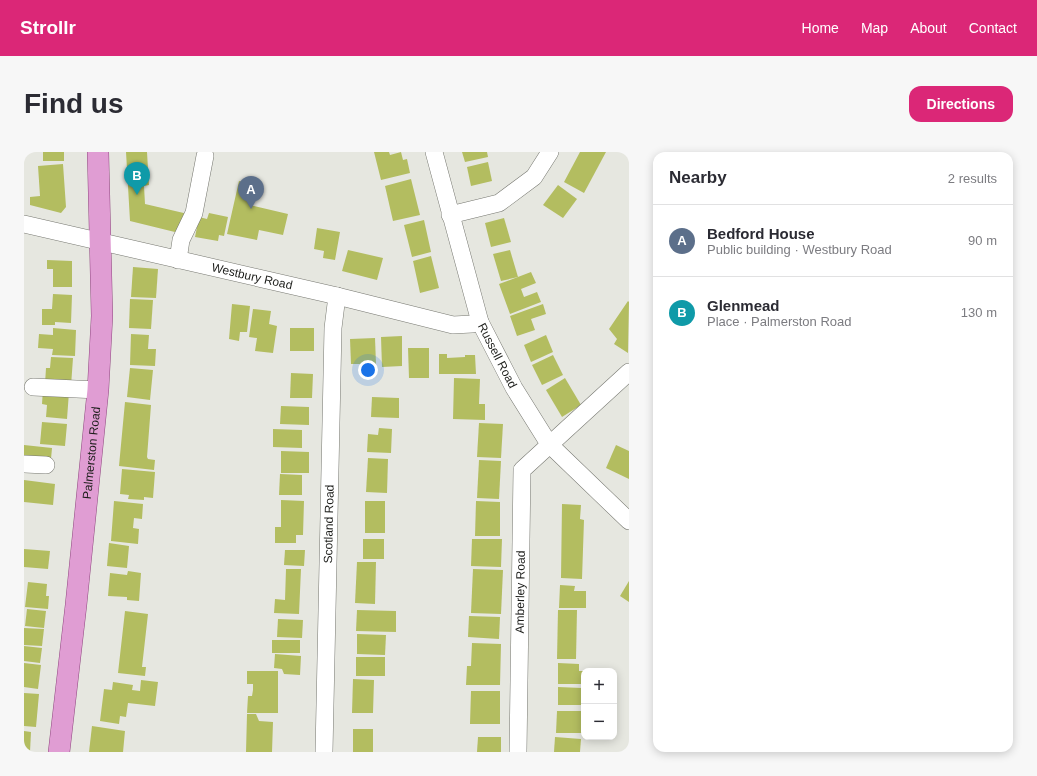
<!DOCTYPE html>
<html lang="en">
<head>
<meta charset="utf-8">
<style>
	body { margin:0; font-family:Arial,sans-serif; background:#f7f7f7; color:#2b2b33 }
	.controls { position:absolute; right:12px; bottom:12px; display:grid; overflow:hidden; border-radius:8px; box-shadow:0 2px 10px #0003 }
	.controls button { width:36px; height:36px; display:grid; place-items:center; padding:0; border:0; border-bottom:1px solid #e1e1e2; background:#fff; color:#2b2b33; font:20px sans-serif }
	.you { position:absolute; left:344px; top:218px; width:14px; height:14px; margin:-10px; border:3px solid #fff; border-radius:50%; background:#1a73e8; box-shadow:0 0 0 6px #1a73e833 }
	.badge { display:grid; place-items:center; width:26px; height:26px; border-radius:50%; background:#db2777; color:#fff; font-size:13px; font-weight:700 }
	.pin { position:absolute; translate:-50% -33px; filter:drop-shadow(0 1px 2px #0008) }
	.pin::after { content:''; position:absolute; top:21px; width:14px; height:12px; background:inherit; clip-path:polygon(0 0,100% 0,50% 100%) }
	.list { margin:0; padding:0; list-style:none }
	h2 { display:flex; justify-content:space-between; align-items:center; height:52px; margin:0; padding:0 16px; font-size:17px }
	h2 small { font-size:13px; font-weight:400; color:#7c7c81 }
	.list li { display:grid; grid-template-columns:26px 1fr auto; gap:12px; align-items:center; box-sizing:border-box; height:72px; padding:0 16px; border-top:1px solid #e1e1e2 }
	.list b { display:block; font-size:15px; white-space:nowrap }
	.list p { margin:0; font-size:13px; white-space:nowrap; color:#7c7c81 }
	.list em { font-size:13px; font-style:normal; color:#7c7c81 }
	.map { position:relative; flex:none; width:605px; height:600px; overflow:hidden; border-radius:12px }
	header { display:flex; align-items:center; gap:24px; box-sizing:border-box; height:56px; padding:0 20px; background:#db2777; color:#fff }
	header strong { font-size:19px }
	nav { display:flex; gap:22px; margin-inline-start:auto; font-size:14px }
	.intro { display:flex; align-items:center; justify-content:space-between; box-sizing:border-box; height:96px; padding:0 24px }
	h1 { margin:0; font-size:28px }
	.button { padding:10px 18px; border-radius:12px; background:#db2777; color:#fff; font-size:14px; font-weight:700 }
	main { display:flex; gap:24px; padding:0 24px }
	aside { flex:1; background:#fff; border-radius:12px; box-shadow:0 2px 10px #0003 }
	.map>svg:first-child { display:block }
</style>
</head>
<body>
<header>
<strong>Strollr</strong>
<nav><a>Home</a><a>Map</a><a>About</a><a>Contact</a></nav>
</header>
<div class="intro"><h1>Find us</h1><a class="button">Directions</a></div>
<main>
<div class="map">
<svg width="605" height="600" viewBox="0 0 605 600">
	<rect width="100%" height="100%" fill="#e6e7e0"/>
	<g fill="#b3bd60">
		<rect x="19" y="0" width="21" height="9"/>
		<polygon points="102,0 123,0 125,33 120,34 121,52 164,62 159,82 106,69"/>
		<polygon points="350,0 365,0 366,3 377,0 379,8 383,7 386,21 357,28"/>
		<polygon points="438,0 463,0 464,5 441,10"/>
		<polygon points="556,0 582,0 560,41 540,30"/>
		<polygon points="464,10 468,29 447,34 443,15"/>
		<polygon points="39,12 42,55 37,61 6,53 6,45 16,44 14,14"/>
		<polygon points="387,27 396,63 369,69 361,34"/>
		<polygon points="215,29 231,33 226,53 264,62 259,83 235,78 233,88 203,82"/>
		<polygon points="534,33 553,47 539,66 519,53"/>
		<polygon points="185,61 204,65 200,84 195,83 194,89 171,85 175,65 183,67"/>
		<polygon points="480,66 487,90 467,95 461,71"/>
		<polygon points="400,68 407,100 388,105 380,73"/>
		<polygon points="293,76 316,80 311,108 299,106 300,99 290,97"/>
		<polygon points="324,98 359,106 353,128 318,119"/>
		<polygon points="486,98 494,125 477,129 469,102"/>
		<polygon points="407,104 415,136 396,141 389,109"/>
		<polygon points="23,108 48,109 48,135 29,135 29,117 23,117"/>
		<polygon points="109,115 134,117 132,146 107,145"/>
		<polygon points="507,120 512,131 497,137 500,145 513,140 517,150 486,162 475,132"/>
		<polygon points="29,142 48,143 47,171 31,170 31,173 18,173 18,157 28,157"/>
		<polygon points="106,147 129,148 127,177 105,176"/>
		<polygon points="604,149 605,150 604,201 590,192 593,187 585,177"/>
		<polygon points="208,152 226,154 223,180 216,180 215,189 205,187"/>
		<polygon points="519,152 522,162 507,167 511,178 493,184 486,164"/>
		<polygon points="229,157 247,159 245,172 253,174 249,201 231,199 233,186 225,185"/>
		<polygon points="29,176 52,178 51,204 28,203 29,197 14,196 15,182 29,183"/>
		<rect x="266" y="176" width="24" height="23"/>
		<polygon points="107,182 125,183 124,197 132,197 131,214 106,213"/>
		<polygon points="522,183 529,200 507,210 500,193"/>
		<polygon points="378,184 378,214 358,215 357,185"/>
		<polygon points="351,186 352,212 327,212 326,187"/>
		<polygon points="384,196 405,196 405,226 385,226"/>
		<polygon points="415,202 423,202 423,206 441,205 441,203 451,203 452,222 415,222"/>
		<polygon points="529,203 539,223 518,233 508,213"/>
		<polygon points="27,205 49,206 47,234 21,232 22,216 26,216"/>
		<polygon points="106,216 129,218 126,248 103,245"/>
		<polygon points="267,221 289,222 288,246 266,246"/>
		<polygon points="430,226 456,227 455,252 461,252 461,268 429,267"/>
		<polygon points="541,226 557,253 538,265 522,238"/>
		<polygon points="19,237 45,240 43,267 22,265 23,253 18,252"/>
		<polygon points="348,245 375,246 375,266 347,265"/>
		<polygon points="101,250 127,253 123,305 124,307 131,308 130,318 95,314"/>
		<polygon points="257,254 285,255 285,273 256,272"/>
		<polygon points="18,270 43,272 41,294 16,292"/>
		<polygon points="455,271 479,272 477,306 453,305"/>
		<polygon points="355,276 368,277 367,301 343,300 344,282 354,283"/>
		<polygon points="249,277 278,278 278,296 249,295"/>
		<polygon points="0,293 28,296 27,307 0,304"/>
		<polygon points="592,293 605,299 605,327 582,316"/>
		<polygon points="257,299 285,300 285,321 257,321"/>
		<polygon points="344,306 364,307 363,341 342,340"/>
		<polygon points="455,308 477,309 475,347 453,346"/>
		<polygon points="98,317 131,320 129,346 120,345 120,348 104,347 105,343 96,342"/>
		<polygon points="256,322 278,323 278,343 255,343"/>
		<polygon points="0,328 31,332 29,353 0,350"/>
		<polygon points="257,348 280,349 279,383 272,383 272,391 251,391 251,375 257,375"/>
		<polygon points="90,349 119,352 118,367 110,366 109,376 115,377 114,392 87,389"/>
		<rect x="341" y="349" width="20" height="32"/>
		<polygon points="452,349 476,350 476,384 451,384"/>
		<polygon points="538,352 557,353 556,367 560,368 558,427 537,426"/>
		<rect x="339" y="387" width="21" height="20"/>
		<polygon points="448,387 478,387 477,415 447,414"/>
		<polygon points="85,391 105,394 103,416 83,414"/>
		<polygon points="0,397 26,399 24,417 0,415"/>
		<polygon points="261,398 281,398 280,414 260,413"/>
		<polygon points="333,410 352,410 351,452 331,451"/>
		<polygon points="262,417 277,417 275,462 250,461 251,447 261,448"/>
		<polygon points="449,417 479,418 477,462 447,461"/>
		<polygon points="104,419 117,421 115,449 103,448 103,445 84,444 86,421 103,423"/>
		<polygon points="605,429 605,450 596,444"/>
		<polygon points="4,430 23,432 22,444 25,444 24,457 1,455"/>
		<polygon points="536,433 551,434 550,439 562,439 562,456 535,456"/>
		<polygon points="3,457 22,459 20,476 1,474"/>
		<polygon points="333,458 372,459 372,480 332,479"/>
		<polygon points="534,458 553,458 552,507 533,507"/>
		<polygon points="101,459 124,462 118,515 122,515 121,524 94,521"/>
		<polygon points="445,464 476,465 475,487 444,485"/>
		<polygon points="254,467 279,468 278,486 253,485"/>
		<polygon points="0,476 20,477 18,494 0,493"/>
		<polygon points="333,482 362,483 361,503 333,502"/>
		<rect x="248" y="488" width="28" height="13"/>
		<polygon points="448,491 477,492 476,533 442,533 443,514 447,514"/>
		<polygon points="0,494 18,496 16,511 0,509"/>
		<polygon points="251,502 277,504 276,523 260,522 258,517 250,516"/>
		<rect x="332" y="505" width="29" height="19"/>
		<polygon points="0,511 17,513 14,537 0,535"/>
		<polygon points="534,511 555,512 555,519 560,519 560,532 534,532"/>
		<polygon points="223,519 254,519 254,561 223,561 224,544 228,544 229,538 229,532 223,532"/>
		<polygon points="329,527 350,528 349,561 328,561"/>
		<polygon points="117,528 134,530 131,554 104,551 102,565 96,564 95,572 76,569 80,537 88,538 89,530 109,533 108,538 116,539"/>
		<polygon points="534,535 558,536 557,553 534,553"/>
		<polygon points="447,539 476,539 476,572 446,572"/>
		<polygon points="0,541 15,542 12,575 0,574"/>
		<polygon points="533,559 558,559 558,581 532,581"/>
		<polygon points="223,562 232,562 235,569 249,570 248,600 222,600"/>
		<polygon points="68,574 101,579 99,600 65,600"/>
		<rect x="329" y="577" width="20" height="23"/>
		<polygon points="0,579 7,580 6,600 0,600"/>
		<polygon points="454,585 477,585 477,600 453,600"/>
		<polygon points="531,585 557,587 556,600 530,600"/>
	</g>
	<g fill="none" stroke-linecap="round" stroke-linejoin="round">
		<defs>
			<g id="minor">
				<path id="s1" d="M410 0 456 170 490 236 525 292 605 369"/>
				<polyline points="426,63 475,51 510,25 526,0"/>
				<path id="s2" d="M0 72 313 144 429 173 448 172 456 170"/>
				<polyline points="154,108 157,88 170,61 181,4"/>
				<polyline points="9,235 74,238"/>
				<polyline points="0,312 22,313"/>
				<path id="s3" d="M300 600 309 176 313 144"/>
				<path id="s4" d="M494 600 498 318 605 220"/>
			</g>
			<g id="major">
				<path id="s5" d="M35 600 52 453 74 238 78 164 74 0"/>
			</g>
		</defs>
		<use href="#minor" stroke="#777871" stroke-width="18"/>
		<use href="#major" stroke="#8f467f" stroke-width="22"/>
		<use href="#minor" stroke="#fff" stroke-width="17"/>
		<use href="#major" stroke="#e09dd3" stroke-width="21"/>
	</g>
	<g text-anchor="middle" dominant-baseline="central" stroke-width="3.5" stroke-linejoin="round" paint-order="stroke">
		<g font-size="12" fill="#1d1e1b" stroke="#e6e7e0">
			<text stroke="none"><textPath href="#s2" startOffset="234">Westbury Road</textPath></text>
			<text stroke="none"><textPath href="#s1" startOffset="214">Russell Road</textPath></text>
			<text stroke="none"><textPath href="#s5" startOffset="301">Palmerston Road</textPath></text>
			<text stroke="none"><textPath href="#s3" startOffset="228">Scotland Road</textPath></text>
			<text stroke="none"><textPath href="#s4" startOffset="160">Amberley Road</textPath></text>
		</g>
	</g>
</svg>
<div class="controls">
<button>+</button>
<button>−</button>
</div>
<div class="you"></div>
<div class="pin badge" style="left:227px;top:57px;background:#5c6f8a">A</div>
<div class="pin badge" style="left:113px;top:43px;background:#0f9aa8">B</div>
</div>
<aside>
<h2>Nearby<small>2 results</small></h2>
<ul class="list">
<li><span class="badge" style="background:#5c6f8a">A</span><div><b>Bedford House</b><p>Public building · Westbury Road</p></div><em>90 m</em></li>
<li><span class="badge" style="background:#0f9aa8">B</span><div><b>Glenmead</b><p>Place · Palmerston Road</p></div><em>130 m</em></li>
</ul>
</aside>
</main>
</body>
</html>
